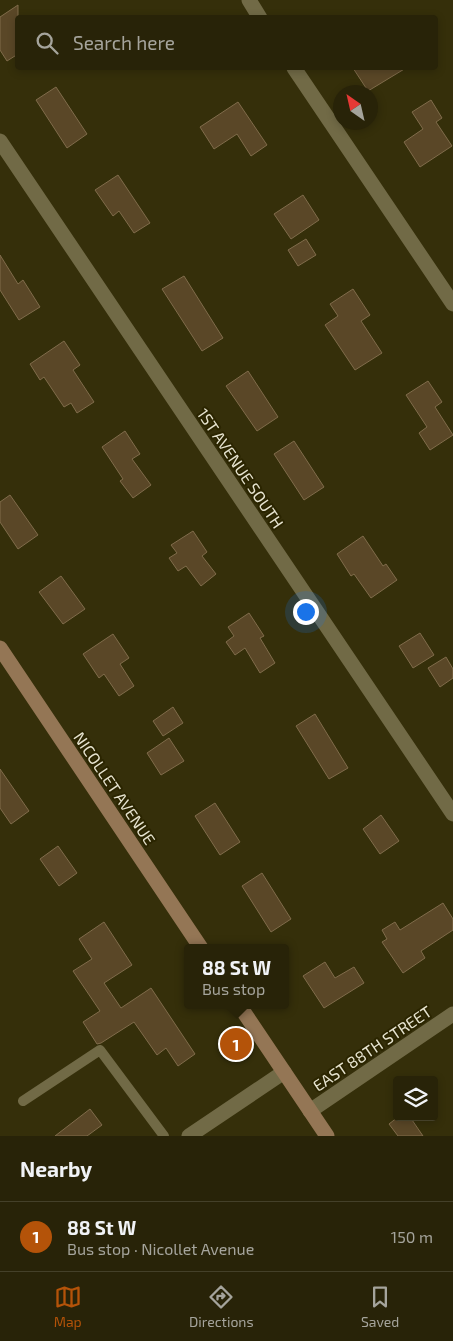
<!DOCTYPE html>
<html lang="en">
<head>
<meta charset="utf-8">
<style>
	body { margin:0; font-family:"Exo 2",sans-serif; background:#302b12; color:#f1f3f6 }
	.controls { position:absolute; right:15px; bottom:15px; display:grid; overflow:hidden; border-radius:5px; box-shadow:0 2px 8px #0003 }
	.controls button { width:45px; height:45px; display:grid; place-items:center; padding:0; border:0; border-bottom:1px solid #444029; background:#282308; color:#f1f3f6; font:25px sans-serif }
	.compass { position:absolute; left:333px; top:85px; width:45px; height:45px; border-radius:50%; background:#282308; box-shadow:0 2px 8px #0003; rotate:326deg }
	.you { position:absolute; left:305px; top:611px; width:18px; height:18px; margin:-12px; border:4px solid #fff; border-radius:50%; background:#1a73e8; box-shadow:0 0 0 8px #1a73e833 }
	.badge { display:grid; place-items:center; width:32px; height:32px; border-radius:50%; background:#b45309; color:#fff; font-size:16px; font-weight:700 }
	.pin { position:absolute; translate:-50% -50%; border:2px solid #fff; box-shadow:0 1px 5px #0006 }
	.popup { position:absolute; left:184px; top:944px; width:105px; height:65px; box-sizing:border-box; display:grid; place-content:center; border-radius:5px; background:#282308; filter:drop-shadow(0 1px 4px #0005); font-size:16px; white-space:nowrap; color:#a5a49c }
	.popup b { font-size:19px; color:#f1f3f6 }
	.popup::after { content:''; position:absolute; left:50%; top:100%; margin-left:-10px; border:10px solid transparent; border-top-color:#282308 }
	.list { margin:0; padding:0; list-style:none }
	h2 { display:flex; justify-content:space-between; align-items:center; height:65px; margin:0; padding:0 20px; font-size:21px }
	h2 small { font-size:16px; font-weight:400; color:#a5a49c }
	.list li { display:grid; grid-template-columns:32px 1fr auto; gap:15px; align-items:center; box-sizing:border-box; height:70px; padding:0 20px; border-top:1px solid #444029 }
	.list b { display:block; font-size:19px; white-space:nowrap }
	.list p { margin:0; font-size:16px; white-space:nowrap; color:#a5a49c }
	.list em { font-size:16px; font-style:normal; color:#a5a49c }
	.icon { flex:none; width:28px; height:28px; fill:none; stroke:currentColor; stroke-width:2; stroke-linecap:round; stroke-linejoin:round }
	.map { position:relative; flex:none; width:453px; height:1136px; overflow:hidden }
	.search { position:absolute; background:#282308; box-shadow:0 2px 8px #0003; left:15px; right:15px; top:15px; height:55px; display:flex; align-items:center; gap:12px; box-sizing:border-box; padding:0 18px; border-radius:5px; color:#a5a49c; font-size:19px }
	.sheet { height:135px; background:#282308 }
	nav { display:flex; justify-content:space-around; align-items:center; box-sizing:border-box; height:70px; border-top:1px solid #444029; background:#282308; font-size:14px; color:#a5a49c }
	nav a { display:grid; justify-items:center; gap:2px }
	nav .on { color:#b45309 }
	.map>svg:first-child { display:block }
</style>
</head>
<body>
<div class="map">
<svg width="453" height="1136" viewBox="0 0 453 1136">
	<rect width="100%" height="100%" fill="#352f0a"/>
	<g fill="#5a4727" stroke="#806c4b">
		<polygon points="18,5 18,54 7,61 0,50 0,17"/>
		<polygon points="353,68 406,68 368,91"/>
		<polygon points="56,87 87,134 67,148 36,100"/>
		<polygon points="431,100 442,118 436,122 452,146 420,167 404,142 423,129 412,112"/>
		<polygon points="238,102 267,145 251,156 237,134 214,149 200,127"/>
		<polygon points="118,175 150,223 134,233 119,211 113,216 95,190"/>
		<polygon points="303,195 319,220 291,239 274,214"/>
		<polygon points="306,239 316,255 298,266 288,250"/>
		<polygon points="0,255 18,284 23,280 40,307 19,320 0,290"/>
		<polygon points="184,276 223,338 202,351 162,289"/>
		<polygon points="353,289 370,315 361,321 382,353 355,370 325,325 338,316 330,304"/>
		<polygon points="64,341 80,365 73,370 94,402 77,413 71,403 64,407 44,377 40,380 30,364"/>
		<polygon points="248,371 278,417 257,431 226,386"/>
		<polygon points="428,381 442,402 435,407 453,435 430,450 419,433 427,427 406,395"/>
		<polygon points="125,431 140,454 132,459 151,485 133,498 120,481 123,479 102,447"/>
		<polygon points="294,441 324,487 304,500 274,454"/>
		<polygon points="10,495 38,535 18,549 0,522 0,502"/>
		<polygon points="193,531 207,552 202,556 216,574 201,586 186,566 178,571 169,558 177,553 171,545"/>
		<polygon points="363,536 383,566 386,564 397,580 371,598 354,574 351,576 337,554"/>
		<polygon points="61,576 85,609 63,624 39,592"/>
		<polygon points="249,613 264,636 260,638 275,663 260,673 245,648 235,655 226,642 234,636 228,627"/>
		<polygon points="420,633 434,655 413,668 399,646"/>
		<polygon points="113,634 129,658 120,664 134,686 119,696 104,674 99,678 83,654"/>
		<polygon points="446,657 453,669 453,678 440,687 428,668"/>
		<polygon points="173,707 183,723 163,736 153,721"/>
		<polygon points="315,714 348,768 329,779 296,726"/>
		<polygon points="169,738 184,761 161,775 147,753"/>
		<polygon points="0,769 29,811 11,824 0,808"/>
		<polygon points="215,803 240,842 220,855 195,816"/>
		<polygon points="381,815 399,841 380,854 363,829"/>
		<polygon points="58,846 77,873 59,886 40,859"/>
		<polygon points="262,873 291,919 271,932 242,886"/>
		<polygon points="443,903 453,919 453,930 421,951 425,958 403,973 382,942 387,939 382,930 395,922 400,930"/>
		<polygon points="104,922 132,965 104,983 121,1008 151,988 195,1054 178,1066 166,1048 157,1055 134,1022 101,1043 97,1044 83,1022 100,1011 73,971 92,959 79,939"/>
		<polygon points="325,962 335,978 354,967 364,983 324,1008 303,976"/>
		<polygon points="90,1109 102,1125 87,1136 55,1136"/>
		<polygon points="398,1117 410,1117 423,1136 398,1136 389,1124"/>
	</g>
	<g fill="none" stroke-linecap="round" stroke-linejoin="round">
		<polyline stroke="#716a46" stroke-width="10" points="23,1101 100,1050 164,1136"/>
		<g stroke="#716a46" stroke-width="15">
			<polyline points="249,0 260,18"/>
			<polyline points="294,68 453,304"/>
			<polyline points="0,141 453,814"/>
			<polyline points="310,1111 453,1014"/>
			<polyline points="189,1136 284,1072"/>
		</g>
		<g stroke="#947655" stroke-width="15">
			<polyline points="0,648 201,948"/>
			<polyline points="239,1005 327,1136"/>
		</g>
	</g>
	<g text-anchor="middle" dominant-baseline="central" stroke-width="4" stroke-linejoin="round" paint-order="stroke">
		<g font-size="16" fill="#e7e4d0" stroke="#2b2500">
			<text transform="translate(241 468) rotate(56)">1ST AVENUE SOUTH</text>
			<text transform="translate(115 788) rotate(56)">NICOLLET AVENUE</text>
			<text transform="translate(372 1048) rotate(-34)">EAST 88TH STREET</text>
		</g>
	</g>
</svg>
<div class="controls">
<button><svg class="icon" aria-label="layers" viewBox="0 0 24 24"><path d="M12 4l9 5-9 5-9-5zM3 14l9 5 9-5"/></svg></button>
</div>
<svg class="compass" viewBox="-18 -18 36 36"><path d="M0-13l5 13h-10z" fill="#e53935"/><path d="M0 13l5-13h-10z" fill="#a5a49c"/></svg>
<div class="you"></div>
<div class="pin badge" style="left:236px;top:1044px">1</div>
<div class="popup"><b>88 St W</b>Bus stop</div>
<div class="search"><svg class="icon" aria-label="search" viewBox="0 0 24 24"><circle cx="10" cy="10" r="6"/><path d="M15 15l6 6"/></svg>Search here</div>
</div>
<section class="sheet">
<h2>Nearby<small></small></h2>
<ul class="list">
<li><span class="badge">1</span><div><b>88 St W</b><p>Bus stop · Nicollet Avenue</p></div><em>150 m</em></li>
</ul>
</section>
<nav>
<a class="on"><svg class="icon" aria-label="map" viewBox="0 0 24 24"><path d="M3 6l6-2 6 2 6-2v14l-6 2-6-2-6 2zM9 4v14M15 6v14"/></svg>Map</a>
<a><svg class="icon" aria-label="directions" viewBox="0 0 24 24"><path d="M12 3l9 9-9 9-9-9zM9 14v-3h6M13 9l2 2-2 2"/></svg>Directions</a>
<a><svg class="icon" aria-label="saved" viewBox="0 0 24 24"><path d="M7 4h10v16l-5-4-5 4z"/></svg>Saved</a>
</nav>
</body>
</html>
